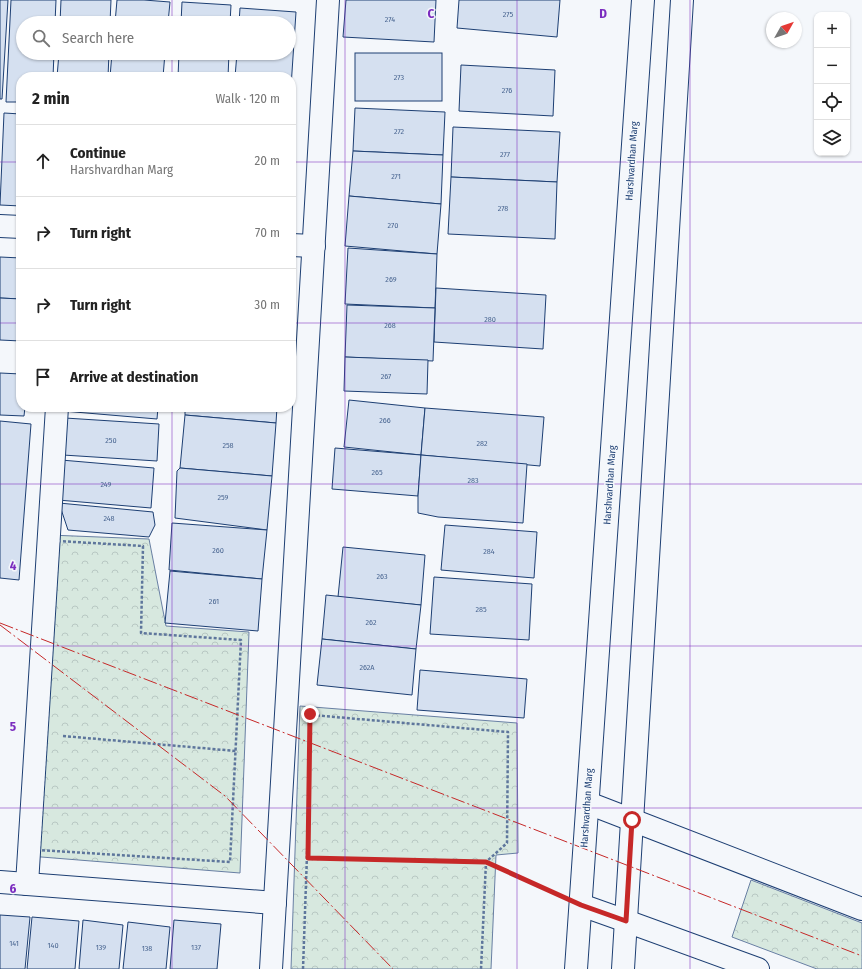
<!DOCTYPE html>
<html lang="en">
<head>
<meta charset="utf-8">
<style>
	body { margin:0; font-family:"Fira Sans Condensed",sans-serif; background:#f6f6f6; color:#222 }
	.controls { position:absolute; right:12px; top:12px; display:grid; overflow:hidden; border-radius:8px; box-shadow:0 1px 3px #0004 }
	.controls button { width:36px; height:36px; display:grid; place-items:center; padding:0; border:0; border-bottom:1px solid #e0e0e0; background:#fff; color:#222; font:20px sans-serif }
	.compass { position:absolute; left:766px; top:12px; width:36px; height:36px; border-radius:50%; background:#fff; box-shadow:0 1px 3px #0004; rotate:50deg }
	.stop { position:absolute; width:12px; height:12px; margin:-9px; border:3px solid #c62828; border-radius:50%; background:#fff }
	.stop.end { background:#c62828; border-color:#fff; box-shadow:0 1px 4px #0008 }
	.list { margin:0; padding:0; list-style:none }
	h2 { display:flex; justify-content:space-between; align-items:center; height:52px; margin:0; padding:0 16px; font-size:17px }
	h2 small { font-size:13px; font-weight:400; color:#767676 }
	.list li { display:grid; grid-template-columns:26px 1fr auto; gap:12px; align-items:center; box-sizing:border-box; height:72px; padding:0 16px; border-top:1px solid #e0e0e0 }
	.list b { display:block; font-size:15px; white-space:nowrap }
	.list p { margin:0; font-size:13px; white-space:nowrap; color:#767676 }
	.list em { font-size:13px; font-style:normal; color:#767676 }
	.icon { flex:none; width:22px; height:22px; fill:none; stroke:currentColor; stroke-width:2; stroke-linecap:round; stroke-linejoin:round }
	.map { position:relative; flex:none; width:862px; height:969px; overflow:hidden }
	.search { position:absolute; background:#fff; box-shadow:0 1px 3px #0004; left:16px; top:16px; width:280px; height:44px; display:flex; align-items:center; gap:10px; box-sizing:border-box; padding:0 14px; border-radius:22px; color:#767676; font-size:15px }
	.panel { position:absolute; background:#fff; box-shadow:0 1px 3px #0004; left:16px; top:72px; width:280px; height:340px; border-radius:16px }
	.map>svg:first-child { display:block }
</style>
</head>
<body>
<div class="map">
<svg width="862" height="969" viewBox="0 0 862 969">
	<defs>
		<pattern id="forest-crowns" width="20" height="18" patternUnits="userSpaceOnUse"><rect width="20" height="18" fill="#d7e8df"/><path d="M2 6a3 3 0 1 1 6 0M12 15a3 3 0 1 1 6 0" fill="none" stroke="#b8c8c3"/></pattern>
	</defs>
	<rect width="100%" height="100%" fill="#f4f7fb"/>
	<g fill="url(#forest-crowns)" stroke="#687fa3">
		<polygon points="49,535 149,539 166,626 249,632 240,873 29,856"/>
		<polygon points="300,706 517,723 518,853 496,855 491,969 291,969"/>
		<polygon points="751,880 862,923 862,969 817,969 732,937"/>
	</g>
	<g fill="#d5e0f0" stroke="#1d3f73">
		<polygon points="0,0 8,0 2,99 0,99"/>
		<polygon points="11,0 56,0 55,23 23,23 23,53 54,53 53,77 21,77 21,102 6,102"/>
		<polygon points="61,0 111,0 110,23 60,23"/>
		<polygon points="117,0 144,0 170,2 168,23 115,23"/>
		<polygon points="346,0 436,0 434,42 343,37"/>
		<polygon points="459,0 560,0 557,37 457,28"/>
		<polygon points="182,2 231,5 230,23 181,23"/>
		<polygon points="240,8 296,12 291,87 291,77 235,77 237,53 289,53 289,23 239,23"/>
		<polygon points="59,53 109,53 108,77 57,77"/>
		<polygon points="112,53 165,53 163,77 110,77"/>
		<polygon points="179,53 229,53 228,77 178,77"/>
		<rect x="355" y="53" width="87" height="48"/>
		<polygon points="461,65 555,70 553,116 459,111"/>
		<polygon points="355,108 445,112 443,155 353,151"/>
		<polygon points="4,113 21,114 21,206 0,205"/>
		<polygon points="453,127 560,132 557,182 451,177"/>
		<polygon points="353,151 443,155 441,204 349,196"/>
		<polygon points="451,177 557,182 555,239 448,234"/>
		<polygon points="349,196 441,204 437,254 345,246"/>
		<polygon points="348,248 437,254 435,308 345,304"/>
		<polygon points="0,257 21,258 21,299 0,298"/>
		<polygon points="436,288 546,295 543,349 434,342"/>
		<polygon points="0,298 21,299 21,341 0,340"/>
		<polygon points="347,305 435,308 433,361 345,357"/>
		<polygon points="345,357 428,360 427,394 344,391"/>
		<polygon points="0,373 21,374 21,407 25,407 24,416 0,415"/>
		<polygon points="349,400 425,408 421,455 344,447"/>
		<polygon points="64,407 158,407 157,419 63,411"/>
		<polygon points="185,407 277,407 276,423 185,415"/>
		<polygon points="425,408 544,417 540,466 421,455"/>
		<polygon points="185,415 276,423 272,476 180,468"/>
		<polygon points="65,418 159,424 157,461 63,455"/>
		<polygon points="0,421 31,424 19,580 0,578"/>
		<polygon points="335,448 421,455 418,496 332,489"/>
		<polygon points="421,455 527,464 523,523 438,517 418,513 418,496"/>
		<polygon points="61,460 154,468 151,508 58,500"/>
		<polygon points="180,468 272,476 267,530 175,518 177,471"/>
		<polygon points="59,503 153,512 155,525 149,537 68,530"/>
		<polygon points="172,523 267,530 262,579 169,570"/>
		<polygon points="445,525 537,532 534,578 441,570"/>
		<polygon points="343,547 425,555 421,605 338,597"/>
		<polygon points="170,571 262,579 258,631 165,623"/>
		<polygon points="434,577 532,584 529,640 430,634"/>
		<polygon points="326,595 421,605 416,649 322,639"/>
		<polygon points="322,639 416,649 412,695 317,685"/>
		<polygon points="420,670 527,679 524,718 417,710"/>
		<polygon points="0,915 30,917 25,969 0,969"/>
		<polygon points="32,917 79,921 75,969 27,969"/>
		<polygon points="83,920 123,925 119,969 79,969"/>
		<polygon points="174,920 221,924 217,969 170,969"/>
		<polygon points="128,922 170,927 166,969 123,969"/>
	</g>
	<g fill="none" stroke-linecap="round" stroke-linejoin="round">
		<defs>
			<g id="minor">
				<polyline points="0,226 21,227"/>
				<polyline points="291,245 314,246"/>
				<polyline points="632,820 862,909"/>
				<polyline points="0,882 275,903"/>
				<polyline points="27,884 57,407"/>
				<polyline points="626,921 758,969"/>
				<polyline points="271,969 328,0"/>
			</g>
			<g id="tertiary">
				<polyline points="588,803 632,820"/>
				<polyline points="581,905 626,921"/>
				<polyline points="576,969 643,0"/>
				<polyline points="623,969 682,0"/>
			</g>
		</defs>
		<use href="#minor" stroke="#1d3f73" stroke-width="24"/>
		<use href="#tertiary" stroke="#1d3f73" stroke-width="24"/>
		<g stroke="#5e769c" stroke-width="2.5" stroke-dasharray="3 2" stroke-linecap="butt">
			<polygon points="58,541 143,546 141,633 241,640 230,862 39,850"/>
			<polyline points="312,715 508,732 507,843 486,862 481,969"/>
			<polyline points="63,736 236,751"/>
			<polyline points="307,858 486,862 554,893"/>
			<polyline points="303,969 308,826"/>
		</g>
		<use href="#minor" stroke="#f4f7fb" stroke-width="22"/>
		<use href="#tertiary" stroke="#f4f7fb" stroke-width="22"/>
		<g stroke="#c62828" stroke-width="1" stroke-dasharray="14 3 2 3" stroke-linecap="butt">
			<polyline points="0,623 862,956"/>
			<polyline points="0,625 225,796 393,969"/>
		</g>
	</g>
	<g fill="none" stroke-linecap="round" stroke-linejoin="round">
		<polyline stroke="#c62828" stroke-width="5" points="310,714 308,858 486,862 581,905 626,921 632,820"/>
	</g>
	<path fill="none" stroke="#7b2cbf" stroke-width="1" stroke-opacity="0.55" d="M172 0V23M345 0V969M517 0V969M690 0V969M172 53V77M0 162H21M291 162H862M0 323H21M291 323H862M172 407V969M0 484H862M0 646H862M0 808H862"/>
	<g text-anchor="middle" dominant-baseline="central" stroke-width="3" stroke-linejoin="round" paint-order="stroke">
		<g font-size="8" fill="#4b6792">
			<text x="508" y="14">275</text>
			<text x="390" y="19">274</text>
			<text x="399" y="77">273</text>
			<text x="507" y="90">276</text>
			<text x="399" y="131">272</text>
			<text x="505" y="154">277</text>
			<text x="396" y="176">271</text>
			<text x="503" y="208">278</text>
			<text x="393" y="225">270</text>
			<text x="391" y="279">269</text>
			<text x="490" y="319">280</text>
			<text x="390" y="325">268</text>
			<text x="386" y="376">267</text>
			<text x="385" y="420">266</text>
			<text x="111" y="440">250</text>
			<text x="482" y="443">282</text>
			<text x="228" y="445">258</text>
			<text x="377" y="472">265</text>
			<text x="473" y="480">283</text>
			<text x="106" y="484">249</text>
			<text x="223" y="497">259</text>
			<text x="109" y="518">248</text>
			<text x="218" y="550">260</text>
			<text x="489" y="551">284</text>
			<text x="382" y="576">263</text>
			<text x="214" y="601">261</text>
			<text x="481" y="609">285</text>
			<text x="371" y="622">262</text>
			<text x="367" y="667">262A</text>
			<text x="14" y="943">141</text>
			<text x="53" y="945">140</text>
			<text x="101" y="947">139</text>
			<text x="196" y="947">137</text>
			<text x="147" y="948">138</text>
		</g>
		<g font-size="10" fill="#1d3f73" stroke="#f4f7fb">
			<text transform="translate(632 161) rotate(-86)">Harshvardhan Marg</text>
			<text transform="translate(610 485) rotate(-86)">Harshvardhan Marg</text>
			<text transform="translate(587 808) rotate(-86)">Harshvardhan Marg</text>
		</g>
	</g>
	<g font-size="13" text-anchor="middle" font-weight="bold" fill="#7b2cbf" stroke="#f4f7fb" stroke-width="3" stroke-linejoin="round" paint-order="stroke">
		<text x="431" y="18">C</text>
		<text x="603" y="18">D</text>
		<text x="13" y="570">4</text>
		<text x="13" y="731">5</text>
		<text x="13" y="893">6</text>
	</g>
</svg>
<div class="controls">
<button>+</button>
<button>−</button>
<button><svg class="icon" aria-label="locate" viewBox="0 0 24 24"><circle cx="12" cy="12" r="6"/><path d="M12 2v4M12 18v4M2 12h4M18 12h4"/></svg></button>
<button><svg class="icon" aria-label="layers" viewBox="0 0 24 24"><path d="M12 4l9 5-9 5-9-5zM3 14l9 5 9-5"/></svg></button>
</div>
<svg class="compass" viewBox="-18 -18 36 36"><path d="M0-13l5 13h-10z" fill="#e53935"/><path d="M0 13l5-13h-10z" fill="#767676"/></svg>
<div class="stop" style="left:632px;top:820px"></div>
<div class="stop end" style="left:310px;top:714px"></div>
<div class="search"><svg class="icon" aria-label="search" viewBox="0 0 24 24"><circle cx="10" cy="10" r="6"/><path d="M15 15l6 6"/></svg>Search here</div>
<section class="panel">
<h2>2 min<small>Walk · 120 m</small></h2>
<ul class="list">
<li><svg class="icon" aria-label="ahead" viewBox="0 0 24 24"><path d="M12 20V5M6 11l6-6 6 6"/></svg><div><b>Continue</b><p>Harshvardhan Marg</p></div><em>20 m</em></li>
<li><svg class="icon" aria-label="right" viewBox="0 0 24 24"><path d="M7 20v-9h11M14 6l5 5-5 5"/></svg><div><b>Turn right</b></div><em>70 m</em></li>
<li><svg class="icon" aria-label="right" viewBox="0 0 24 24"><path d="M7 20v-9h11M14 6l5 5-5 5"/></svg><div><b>Turn right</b></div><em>30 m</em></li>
<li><svg class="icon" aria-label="arrive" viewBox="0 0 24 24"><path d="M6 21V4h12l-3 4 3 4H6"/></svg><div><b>Arrive at destination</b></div></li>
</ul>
</section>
</div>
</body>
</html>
